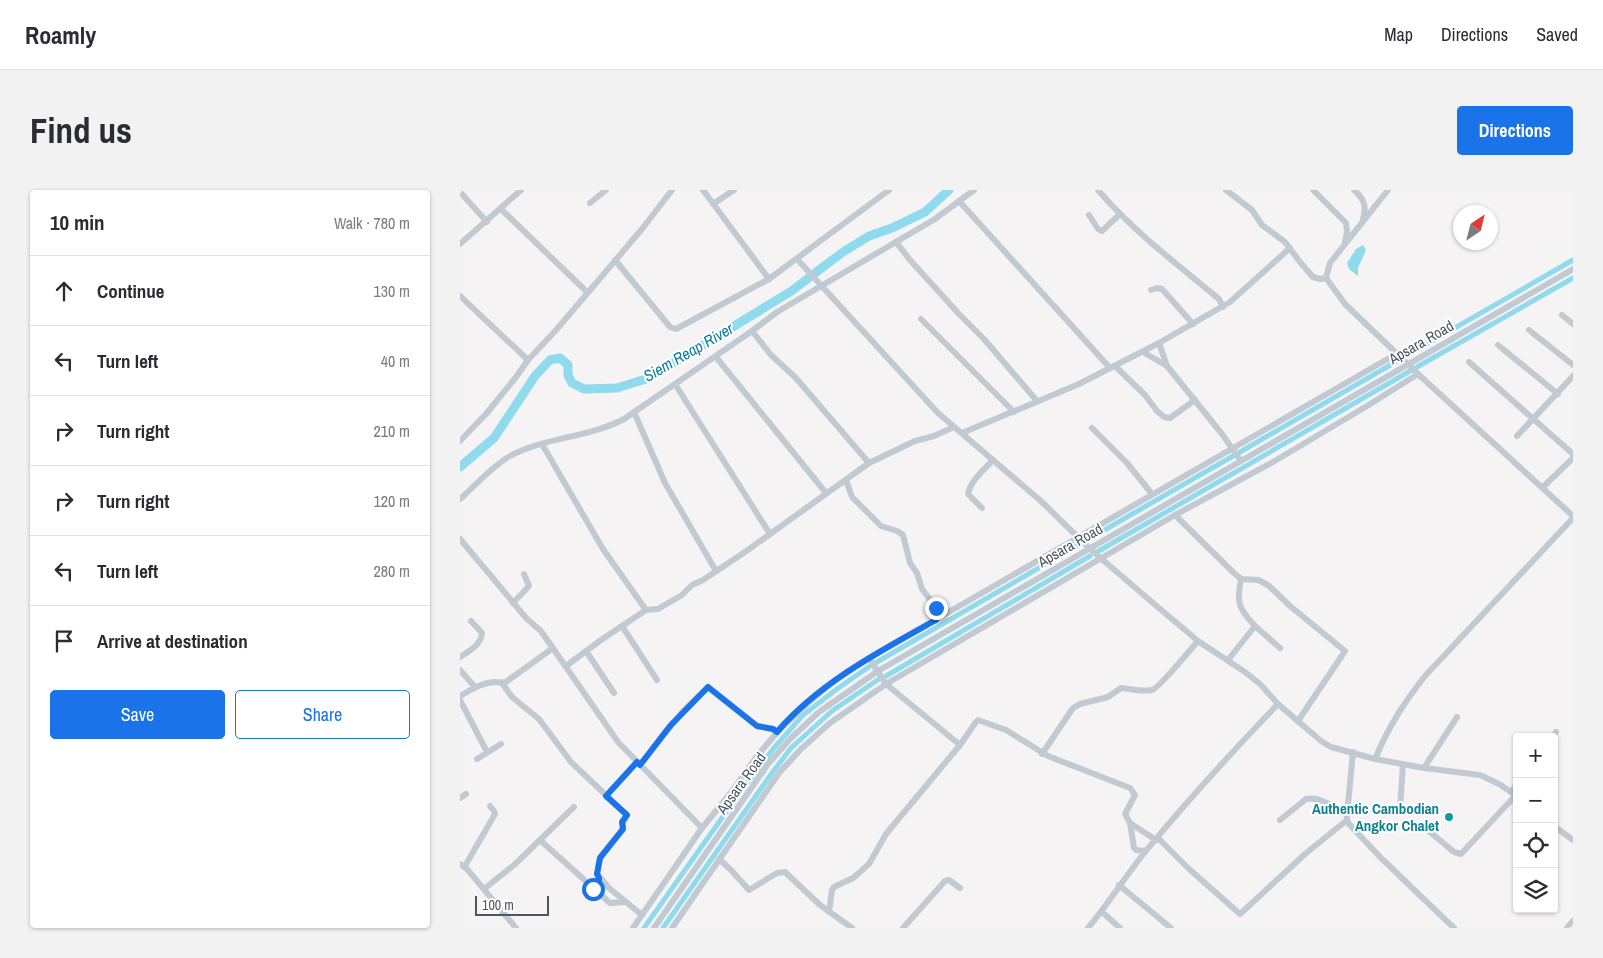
<!DOCTYPE html>
<html lang="en">
<head>
<meta charset="utf-8">
<style>
	body { margin:0; font-family:"Archivo Narrow",sans-serif; background:#f2f2f3; color:#2b2b33 }
	.controls { position:absolute; right:15px; bottom:15px; display:grid; overflow:hidden; border-radius:5px; box-shadow:0 1px 4px #0004 }
	.controls button { width:45px; height:45px; display:grid; place-items:center; padding:0; border:0; border-bottom:1px solid #e1e1e2; background:#fff; color:#2b2b33; font:25px sans-serif }
	.compass { position:absolute; left:993px; top:15px; width:45px; height:45px; border-radius:50%; background:#fff; box-shadow:0 1px 4px #0004; rotate:35deg }
	.scale { position:absolute; left:15px; bottom:12px; width:74px; box-sizing:border-box; padding-left:5px; border:2px solid #4a5661; border-top:0; font-size:14px; line-height:18px; white-space:nowrap; color:#4a5661; -webkit-text-stroke:4px #fff; paint-order:stroke }
	.stop { position:absolute; width:15px; height:15px; margin:-11px; border:4px solid #1a73e8; border-radius:50%; background:#fff }
	.stop.end { background:#1a73e8; border-color:#fff; box-shadow:0 1px 5px #0008 }
	.list { margin:0; padding:0; list-style:none }
	h2 { display:flex; justify-content:space-between; align-items:center; height:65px; margin:0; padding:0 20px; font-size:21px }
	h2 small { font-size:16px; font-weight:400; color:#7c7c81 }
	.list li { display:grid; grid-template-columns:32px 1fr auto; gap:15px; align-items:center; box-sizing:border-box; height:70px; padding:0 20px; border-top:1px solid #e1e1e2 }
	.list b { display:block; font-size:19px; white-space:nowrap }
	.list em { font-size:16px; font-style:normal; color:#7c7c81 }
	.actions { display:flex; gap:10px; padding:15px 20px }
	.actions a { flex:1; padding:11px 0; border:1px solid #1a73e8; border-radius:5px; text-align:center; font-size:18px; color:#1a73e8 }
	.actions .main { background:#1a73e8; color:#fff }
	.icon { flex:none; width:28px; height:28px; fill:none; stroke:currentColor; stroke-width:2; stroke-linecap:round; stroke-linejoin:round }
	.map { position:relative; flex:none; width:1113px; height:738px; overflow:hidden; border-radius:5px }
	header { display:flex; align-items:center; gap:30px; box-sizing:border-box; height:70px; padding:0 25px; background:#fff; border-bottom:1px solid #e1e1e2 }
	header strong { font-size:24px }
	nav { display:flex; gap:28px; margin-inline-start:auto; font-size:18px }
	.intro { display:flex; align-items:center; justify-content:space-between; box-sizing:border-box; height:120px; padding:0 30px }
	h1 { margin:0; font-size:35px }
	.button { padding:12px 22px; border-radius:5px; background:#1a73e8; color:#fff; font-size:18px; font-weight:700 }
	main { display:flex; gap:30px; padding:0 30px }
	aside { flex:1; background:#fff; border-radius:5px; box-shadow:0 1px 4px #0004 }
	.map>svg:first-child { display:block }
</style>
</head>
<body>
<header>
<strong>Roamly</strong>
<nav><a>Map</a><a>Directions</a><a>Saved</a></nav>
</header>
<div class="intro"><h1>Find us</h1><a class="button">Directions</a></div>
<main>
<aside>
<h2>10 min<small>Walk · 780 m</small></h2>
<ul class="list">
<li><svg class="icon" aria-label="ahead" viewBox="0 0 24 24"><path d="M12 20V5M6 11l6-6 6 6"/></svg><div><b>Continue</b></div><em>130 m</em></li>
<li><svg class="icon" aria-label="left" viewBox="0 0 24 24"><path d="M17 20v-9H6M10 6l-5 5 5 5"/></svg><div><b>Turn left</b></div><em>40 m</em></li>
<li><svg class="icon" aria-label="right" viewBox="0 0 24 24"><path d="M7 20v-9h11M14 6l5 5-5 5"/></svg><div><b>Turn right</b></div><em>210 m</em></li>
<li><svg class="icon" aria-label="right" viewBox="0 0 24 24"><path d="M7 20v-9h11M14 6l5 5-5 5"/></svg><div><b>Turn right</b></div><em>120 m</em></li>
<li><svg class="icon" aria-label="left" viewBox="0 0 24 24"><path d="M17 20v-9H6M10 6l-5 5 5 5"/></svg><div><b>Turn left</b></div><em>280 m</em></li>
<li><svg class="icon" aria-label="arrive" viewBox="0 0 24 24"><path d="M6 21V4h12l-3 4 3 4H6"/></svg><div><b>Arrive at destination</b></div></li>
</ul>
<div class="actions"><a class="main">Save</a><a>Share</a></div>
</aside>
<div class="map">
<svg width="1113" height="738" viewBox="0 0 1113 738">
	<rect width="100%" height="100%" fill="#f5f3f3"/>
	<polygon fill="#90daee" points="903,55 906,60 898,78 898,86 889,79 887,73 896,59"/>
	<g fill="none" stroke-linecap="round" stroke-linejoin="round">
		<g stroke="#90daee" stroke-width="5">
			<polyline points="946,166 1113,70"/>
			<polyline points="957,177 1113,88"/>
			<polyline points="780,262 939,170"/>
			<polyline points="627,350 773,266"/>
			<polyline points="637,362 950,181"/>
			<polyline points="417,472 620,354"/>
			<polyline points="426,486 630,366"/>
			<polyline points="184,738 281,601 314,558 343,525 377,499 410,476"/>
			<polyline points="203,738 312,583 331,558 372,521 419,489"/>
		</g>
		<polyline stroke="#90daee" stroke-width="9" points="0,277 34,248 75,186 90,170 100,168 108,175 108,185 112,193 124,199 157,198 189,188 330,102 383,62 409,46 432,38 465,22 489,0"/>
		<g stroke="#c1cad2" stroke-width="6">
			<polyline points="243,0 309,89"/>
			<path d="M638 0C673 41 717 74 759 109L763 117"/>
			<polyline points="766,0 792,20 802,35 825,52 840,72 853,87 860,89 866,88"/>
			<polyline points="853,0 886,33 887,42 885,52"/>
			<path d="M894 0C904 9 907 16 903 29"/>
			<polyline points="928,0 870,73 866,88 885,114 958,184 1113,326"/>
			<polyline points="0,2 27,32"/>
			<polyline points="499,11 650,178"/>
			<polyline points="130,13 146,0"/>
			<polyline points="253,14 274,0"/>
			<polyline points="41,19 127,102"/>
			<polyline points="629,25 638,39 642,41 660,24"/>
			<polyline points="436,52 450,70 499,124 524,149 577,211"/>
			<polyline points="0,54 61,0"/>
			<polyline points="337,69 478,223 582,312 629,358 686,407 738,451 785,482 800,494 818,514 861,551 871,557 915,569 964,578 1020,585 1039,594 1057,606"/>
			<polyline points="155,70 210,137 216,139 309,89 429,0"/>
			<polyline points="691,100 697,98 702,99 733,134"/>
			<polyline points="0,106 68,170"/>
			<polyline points="1102,125 1113,134"/>
			<polyline points="461,129 554,222"/>
			<polyline points="1069,140 1113,175"/>
			<polyline points="292,141 311,165 335,187 409,273"/>
			<polyline points="699,153 707,176 762,244 781,271"/>
			<polyline points="1038,155 1098,204"/>
			<polyline points="683,162 707,176"/>
			<polyline points="256,167 366,303"/>
			<polyline points="1009,172 1113,264"/>
			<polyline points="655,176 685,205 697,221 704,227 710,228 735,210"/>
			<polyline points="215,194 310,344"/>
			<polyline points="174,222 205,293 256,381"/>
			<polyline points="632,238 667,273 692,304"/>
			<polyline points="502,243 619,194 699,153 770,112 830,58"/>
			<polyline points="1057,246 1113,186"/>
			<polyline points="0,251 26,224 56,187 68,170 97,139 182,39 212,0"/>
			<polyline points="82,254 143,359 186,420"/>
			<polyline points="386,290 392,307 421,336 437,341 443,345 450,373 457,383 462,399 478,420 476,429"/>
			<polyline points="1083,297 1113,268"/>
			<path d="M0 309C16 295 32 276 50 266 85 247 128 248 164 229L292 141 317 122 475 29 514 0"/>
			<path d="M522 318 508 304C510 291 524 280 533 270"/>
			<polyline points="715,325 774,383 781,389 798,390 808,395 830,416 885,461 838,531"/>
			<polyline points="0,349 67,429 81,441 158,552 242,638"/>
			<path d="M781 389C776 413 779 419 795 436"/>
			<polyline points="53,413 69,396 64,384"/>
			<polyline points="162,436 197,490"/>
			<polyline points="126,461 154,503"/>
			<path d="M0 467C9 461 21 455 22 443L11 431"/>
			<polyline points="409,468 426,494 500,555 516,532 518,530 546,540 588,566 670,598 675,605 665,624 670,633 674,658 676,660 686,661"/>
			<polyline points="768,470 795,436 820,458"/>
			<polyline points="106,476 141,450 186,420 198,419 222,405 232,395 243,390 285,362 409,273 455,251 474,246 494,237"/>
			<polyline points="0,480 15,497"/>
			<polyline points="42,493 52,507 79,529 111,572 167,625 163,632 163,639 140,667 137,684 149,698 182,725"/>
			<path d="M0 506C11 500 21 493 34 492 38 492 41 493 46 492L93 458"/>
			<polyline points="0,510 27,562"/>
			<polyline points="1093,547 1096,542"/>
			<polyline points="893,562 887,625 887,630 889,634 921,668 994,738"/>
			<path d="M582 564 613 518 620 514 648 507 661 498C670 499 683 502 692 500 698 499 731 459 738 451"/>
			<polyline points="17,569 41,554"/>
			<path d="M915 569C929 536 943 514 965 486L1113 328"/>
			<polyline points="180,575 222,522 248,497 297,536 313,539 317,542"/>
			<polyline points="964,578 997,527"/>
			<polyline points="1052,601 1057,594"/>
			<polyline points="146,606 177,572"/>
			<polyline points="0,608 6,604"/>
			<polyline points="940,618 943,574"/>
			<path d="M820 630 846 609C860 606 875 618 887 625"/>
			<polyline points="670,633 696,650"/>
			<polyline points="1094,636 1113,650"/>
			<polyline points="964,637 994,662 1001,664 1056,605"/>
			<polyline points="698,648 728,678 780,724 845,664 887,630"/>
			<polyline points="80,650 150,713 166,712"/>
			<polyline points="259,669 271,680 289,700 317,683 325,682 360,715 392,738"/>
			<polyline points="0,674 7,679 56,738"/>
			<polyline points="5,676 35,624 34,621 30,616"/>
			<polyline points="659,695 711,738"/>
			<polyline points="24,699 54,675 114,617"/>
			<polyline points="138,704 139,688"/>
			<polyline points="369,722 372,700 374,697 393,688 409,674 426,644 500,555"/>
			<polyline points="642,722 660,738"/>
			<polyline points="173,738 242,638 273,600 297,566 320,539 350,511 377,489 409,468 938,163"/>
			<polyline points="194,738 308,574 330,549 359,522 418,481 1113,79"/>
			<polyline points="212,738 319,583 341,559 370,533 426,494 715,325 813,272 907,216 958,184"/>
			<polyline points="443,738 485,691 489,690 500,698"/>
			<path d="M628 738C648 714 665 687 685 662 727 611 772 562 818 514"/>
			<polyline points="1107,738 1113,731"/>
		</g>
	</g>
	<g fill="none" stroke-linecap="round" stroke-linejoin="round">
		<path stroke="#1a73e8" stroke-width="6" d="M133 699 138 704 139 688 137 684 140 668 163 639 162 632 167 625 146 606 177 572 180 575 210 536 248 497 297 536 313 539 317 542C359 493 420 461 476 430L478 423 476 418"/>
	</g>
	<circle fill="#0f9aa8" stroke="#fff" stroke-width="2" cx="989" cy="627" r="5"/>
	<g text-anchor="middle" dominant-baseline="central" stroke-width="4" stroke-linejoin="round" paint-order="stroke">
		<g font-size="15" fill="#4a5661" stroke="#fff">
			<text transform="translate(961 152) rotate(-30)">Apsara Road</text>
			<text transform="translate(610 355) rotate(-30)">Apsara Road</text>
			<text transform="translate(281 593) rotate(-54)">Apsara Road</text>
		</g>
		<g font-size="15" font-weight="bold" fill="#0d838f" stroke="#fff" text-anchor="end">
			<text x="979" y="618">Authentic Cambodian<tspan x="979" dy="17">Angkor Chalet</tspan></text>
		</g>
		<g font-size="16" font-style="italic" fill="#0c7c9b" stroke="#fff">
			<text transform="translate(228 162) rotate(-30)">Siem Reap River</text>
		</g>
	</g>
</svg>
<div class="controls">
<button>+</button>
<button>−</button>
<button><svg class="icon" aria-label="locate" viewBox="0 0 24 24"><circle cx="12" cy="12" r="6"/><path d="M12 2v4M12 18v4M2 12h4M18 12h4"/></svg></button>
<button><svg class="icon" aria-label="layers" viewBox="0 0 24 24"><path d="M12 4l9 5-9 5-9-5zM3 14l9 5 9-5"/></svg></button>
</div>
<svg class="compass" viewBox="-18 -18 36 36"><path d="M0-13l5 13h-10z" fill="#e53935"/><path d="M0 13l5-13h-10z" fill="#7c7c81"/></svg>
<div class="scale">100 m</div>
<div class="stop" style="left:133px;top:699px"></div>
<div class="stop end" style="left:476px;top:418px"></div>
</div>
</main>
</body>
</html>
